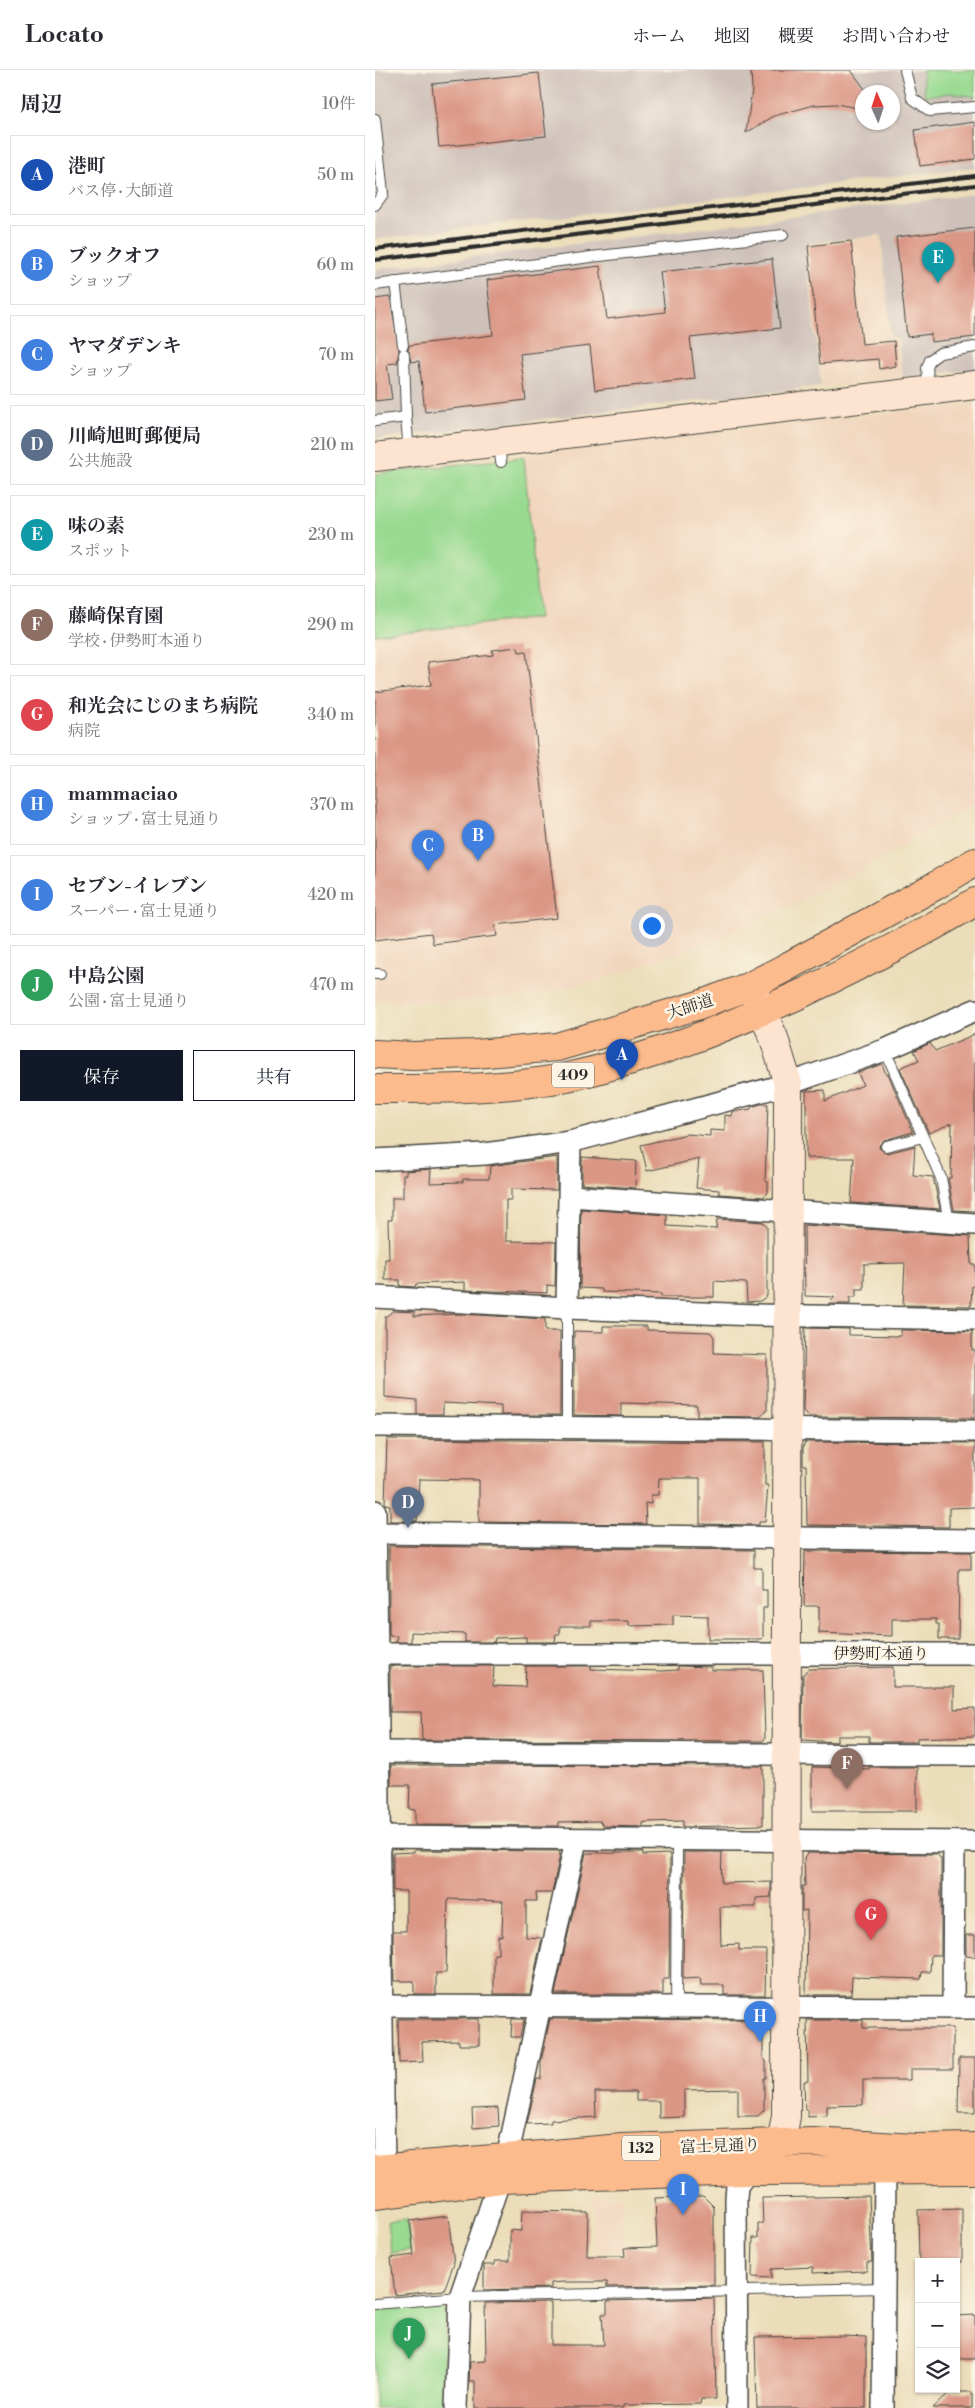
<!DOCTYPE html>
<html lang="ja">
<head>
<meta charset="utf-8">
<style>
	body { margin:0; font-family:"Libre Bodoni","Noto Serif JP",serif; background:#f2f2f3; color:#2b2b33 }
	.controls { position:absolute; right:15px; bottom:15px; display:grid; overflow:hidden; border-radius:0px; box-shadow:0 1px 4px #0004 }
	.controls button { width:45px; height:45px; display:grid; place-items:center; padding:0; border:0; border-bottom:1px solid #e1e1e2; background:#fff; color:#2b2b33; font:25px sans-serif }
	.compass { position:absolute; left:480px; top:15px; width:45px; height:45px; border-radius:50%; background:#fff; box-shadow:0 1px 4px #0004; rotate:357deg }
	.you { position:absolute; left:276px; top:855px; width:18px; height:18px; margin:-12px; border:4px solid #fff; border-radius:50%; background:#1a73e8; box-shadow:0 0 0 8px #1a73e833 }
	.badge { display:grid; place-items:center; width:32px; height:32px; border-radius:50%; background:#111827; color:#fff; font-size:16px; font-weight:700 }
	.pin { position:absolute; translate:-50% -41px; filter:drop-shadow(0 1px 2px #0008) }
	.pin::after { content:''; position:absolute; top:26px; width:18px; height:15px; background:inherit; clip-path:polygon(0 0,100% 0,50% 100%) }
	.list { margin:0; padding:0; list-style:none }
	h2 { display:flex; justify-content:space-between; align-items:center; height:65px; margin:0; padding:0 20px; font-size:21px }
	h2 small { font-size:16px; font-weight:400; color:#7c7c81 }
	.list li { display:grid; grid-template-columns:32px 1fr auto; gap:15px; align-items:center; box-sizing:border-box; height:80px; margin:0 10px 10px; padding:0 10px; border:1px solid #e1e1e2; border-radius:0px }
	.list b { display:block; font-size:19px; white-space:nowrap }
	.list p { margin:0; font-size:16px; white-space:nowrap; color:#7c7c81 }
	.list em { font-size:16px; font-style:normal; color:#7c7c81 }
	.actions { display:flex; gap:10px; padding:15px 20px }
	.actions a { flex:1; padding:11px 0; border:1px solid #111827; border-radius:0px; text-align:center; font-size:18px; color:#111827 }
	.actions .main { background:#111827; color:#fff }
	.icon { flex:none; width:28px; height:28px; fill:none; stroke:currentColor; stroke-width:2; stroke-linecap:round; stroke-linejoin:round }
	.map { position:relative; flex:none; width:600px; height:2338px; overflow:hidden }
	header { display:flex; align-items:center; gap:30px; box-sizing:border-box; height:70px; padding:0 25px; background:#fff; border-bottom:1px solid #e1e1e2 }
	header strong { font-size:24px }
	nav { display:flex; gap:28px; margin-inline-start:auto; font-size:18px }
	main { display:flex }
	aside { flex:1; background:#fff }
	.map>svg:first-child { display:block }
</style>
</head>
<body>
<header>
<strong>Locato</strong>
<nav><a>ホーム</a><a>地図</a><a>概要</a><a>お問い合わせ</a></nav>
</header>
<main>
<aside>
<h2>周辺<small>10件</small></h2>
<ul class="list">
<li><span class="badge" style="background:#1a4fb4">A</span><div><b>港町</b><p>バス停 · 大師道</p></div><em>50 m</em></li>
<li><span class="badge" style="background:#3f7fe0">B</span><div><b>ブックオフ</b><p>ショップ</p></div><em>60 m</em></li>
<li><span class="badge" style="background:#3f7fe0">C</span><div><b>ヤマダデンキ</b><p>ショップ</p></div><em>70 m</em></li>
<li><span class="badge" style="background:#5c6f8a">D</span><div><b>川崎旭町郵便局</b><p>公共施設</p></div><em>210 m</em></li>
<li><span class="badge" style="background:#0f9aa8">E</span><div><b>味の素</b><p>スポット</p></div><em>230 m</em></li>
<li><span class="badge" style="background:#8d6e63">F</span><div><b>藤崎保育園</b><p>学校 · 伊勢町本通り</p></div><em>290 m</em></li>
<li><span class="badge" style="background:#e0444e">G</span><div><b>和光会にじのまち病院</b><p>病院</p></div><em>340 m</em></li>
<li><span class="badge" style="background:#3f7fe0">H</span><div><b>mammaciao</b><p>ショップ · 富士見通り</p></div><em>370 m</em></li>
<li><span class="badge" style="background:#3f7fe0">I</span><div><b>セブン-イレブン</b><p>スーパー · 富士見通り</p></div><em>420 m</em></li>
<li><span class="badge" style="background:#2e9e5b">J</span><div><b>中島公園</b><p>公園 · 富士見通り</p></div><em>470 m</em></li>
</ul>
<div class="actions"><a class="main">保存</a><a>共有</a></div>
</aside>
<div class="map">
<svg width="600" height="2338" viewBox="0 0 600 2338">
	<rect width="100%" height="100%" fill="#fcf5e5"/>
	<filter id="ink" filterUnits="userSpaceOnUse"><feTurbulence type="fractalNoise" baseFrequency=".02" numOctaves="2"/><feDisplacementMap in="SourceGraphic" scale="10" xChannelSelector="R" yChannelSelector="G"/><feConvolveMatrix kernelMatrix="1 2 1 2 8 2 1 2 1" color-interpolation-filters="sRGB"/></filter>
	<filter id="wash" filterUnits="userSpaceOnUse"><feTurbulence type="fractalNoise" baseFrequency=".0096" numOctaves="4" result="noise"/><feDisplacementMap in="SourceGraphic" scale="20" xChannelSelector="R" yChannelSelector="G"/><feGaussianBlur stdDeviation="1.12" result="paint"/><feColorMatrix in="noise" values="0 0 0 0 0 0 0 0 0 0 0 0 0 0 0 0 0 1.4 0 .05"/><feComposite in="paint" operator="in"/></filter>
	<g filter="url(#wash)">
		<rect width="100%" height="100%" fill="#ebddb9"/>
		<g fill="#f1d5bd">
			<polygon points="505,167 515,267 497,271 501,311 448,317 430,175"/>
			<polygon points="522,269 526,307 503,310 499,272"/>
			<polygon points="600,333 600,732 478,805 341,870 213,913 154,926 90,931 0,931 0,402"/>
			<polygon points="494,1946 581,1946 581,2008 540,2008 540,2045 494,2045"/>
			<polygon points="218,2126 247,2126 248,2181 219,2181"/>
		</g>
		<g fill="#cec1ba" fill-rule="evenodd">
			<path d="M0 0H600V97L0 169ZM488 22H518V52H488Z"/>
			<polygon points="600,124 600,299 528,308 523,269 516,267 506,165 430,174 446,316 0,369 0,199"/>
		</g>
		<g fill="#99da91" stroke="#62825e">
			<polygon points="547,0 600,0 600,27 576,23 550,26"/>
			<polygon points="149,387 164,548 0,565 0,404"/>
			<polygon points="32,2149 35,2180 16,2183 12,2151"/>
			<polygon points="63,2235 70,2240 67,2338 0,2338 0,2240"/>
		</g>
		<g id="blocks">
			<g fill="#db9786">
				<polygon points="376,0 476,0 492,22 488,22 488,39 461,34 439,35 399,46 371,63 377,20"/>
				<polygon points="164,3 171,66 64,77 57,14"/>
				<polygon points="600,52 600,89 545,96 540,60"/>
				<polygon points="600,158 600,267 556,272 556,264 532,267 521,167"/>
				<polygon points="476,171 487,274 519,271 521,296 504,299 503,289 445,294 433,176"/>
				<polygon points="397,189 405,258 315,268 320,309 220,320 215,276 145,284 151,330 50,342 44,291 36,292 33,279 35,275 118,265 112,210 225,196 232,249 290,242 285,202"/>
				<polygon points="15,227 24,280 22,293 12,294 17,329 0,331 0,229"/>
				<polygon points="143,577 144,582 151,581 182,848 120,855 122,866 58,874 56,863 0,870 0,622 56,615 53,592 118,585 117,580"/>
				<polygon points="600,964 600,1141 579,1140 573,1108 576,1108 577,1053 554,1063 525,998 544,990 539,981 555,973 560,981"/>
				<polygon points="507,994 511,1004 513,1004 538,1062 509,1070 505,1074 504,1078 512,1083 540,1076 538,1105 558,1107 565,1139 476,1133 479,1088 431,1088 431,1021 450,1020 450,1031 488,1015 483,1003"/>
				<polygon points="386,1034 393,1034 390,1111 393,1112 393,1123 388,1127 344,1124 344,1120 321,1118 324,1089 272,1101 266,1075 312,1064 335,1066 335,1060 350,1061 350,1045 357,1046 358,1042 376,1039 376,1037"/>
				<polygon points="182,1087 182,1120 136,1119 136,1130 131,1130 131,1171 181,1172 180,1216 172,1215 172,1223 90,1220 90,1212 41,1214 40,1217 25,1216 25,1210 10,1210 10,1189 14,1189 13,1150 17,1150 17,1128 28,1128 28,1105 31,1105 31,1101 56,1099 55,1113 88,1112 88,1109 114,1109 115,1096"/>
				<polygon points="207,1087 261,1091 260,1118 207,1114"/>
				<polygon points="206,1139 292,1145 292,1156 341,1159 342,1149 388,1152 392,1157 392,1226 385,1231 372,1232 371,1213 339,1211 339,1227 286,1227 286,1224 227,1222 227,1219 205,1218"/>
				<polygon points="429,1155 595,1166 596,1194 600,1194 600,1216 597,1216 596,1236 528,1235 530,1193 489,1194 489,1219 481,1219 481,1227 475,1227 475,1234 453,1234 460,1227 430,1226"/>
				<polygon points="18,1241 39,1242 39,1246 85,1244 170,1249 170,1261 185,1261 185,1345 126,1345 126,1336 68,1333 68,1344 42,1344 42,1330 10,1327 10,1247"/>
				<polygon points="228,1256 272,1256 272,1260 335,1262 339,1267 339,1283 392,1285 392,1341 385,1347 322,1346 322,1335 246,1333 246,1346 199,1345 199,1261 228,1262"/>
				<polygon points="430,1258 474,1259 474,1265 526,1266 526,1260 597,1261 597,1280 600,1280 600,1348 434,1347 428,1341"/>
				<polygon points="12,1369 390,1372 390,1415 393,1415 390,1452 384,1452 384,1455 325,1454 325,1408 284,1408 283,1425 276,1425 276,1434 270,1433 271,1454 104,1452 104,1410 44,1409 42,1451 15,1451 15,1435 10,1434"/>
				<polygon points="430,1372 600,1373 600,1437 574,1438 574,1457 432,1455 431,1395 428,1395 428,1378"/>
				<polygon points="14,1476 379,1480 379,1498 387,1498 387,1520 392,1520 392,1538 388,1538 388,1567 386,1569 333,1569 333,1546 298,1545 298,1555 254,1556 254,1551 216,1551 216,1556 185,1556 185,1564 181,1564 180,1572 151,1572 151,1567 120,1568 119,1572 90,1572 90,1564 36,1562 36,1572 21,1572 22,1566 15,1566 14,1562"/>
				<polygon points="430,1481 596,1482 596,1499 584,1499 583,1569 564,1569 564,1554 561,1554 561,1549 517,1549 517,1566 444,1563 444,1536 429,1536"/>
				<polygon points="20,1596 119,1596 118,1616 150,1617 151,1596 216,1596 216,1599 286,1601 303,1600 303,1596 336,1597 336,1600 388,1600 390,1669 388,1671 47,1670 46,1642 15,1642 15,1597"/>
				<polygon points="518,1597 518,1617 579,1617 579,1639 600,1638 600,1666 542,1668 542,1672 494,1672 494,1666 462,1666 462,1672 427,1670 428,1604 434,1599"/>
				<polygon points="16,1695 388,1696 388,1755 308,1757 308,1751 272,1752 268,1753 268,1757 228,1756 225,1751 184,1752 184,1756 40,1755 40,1740 34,1739 35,1715 16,1715"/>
				<polygon points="437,1697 494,1699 494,1697 542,1697 542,1741 437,1741"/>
				<polygon points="39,1780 184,1781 185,1784 177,1823 161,1823 162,1831 151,1831 151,1867 167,1868 155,1924 119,1924 119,1884 123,1884 123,1866 127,1866 128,1831 125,1831 73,1829 71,1903 61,1903 61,1924 39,1924 39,1911 19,1911 18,1861 31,1861 31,1821 18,1821 18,1783 39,1782"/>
				<polygon points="240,1782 268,1782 268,1785 295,1784 294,1909 288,1909 288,1924 180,1924 211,1783 241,1783"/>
				<polygon points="309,1782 347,1782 346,1813 396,1812 396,1827 381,1828 381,1837 345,1837 346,1875 364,1874 364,1880 391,1880 390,1925 349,1925 349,1915 326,1915 325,1908 308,1909"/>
				<polygon points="433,1783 562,1784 566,1789 566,1885 556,1885 555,1902 547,1902 546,1909 477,1907 476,1925 431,1925 432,1840 427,1841 427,1816 430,1816 429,1788"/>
				<polygon points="591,1865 600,1865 600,1887 591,1886"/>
				<polygon points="23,1949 104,1949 104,1975 84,1975 84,1971 47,1972 48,1992 24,1993"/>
				<polygon points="137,1949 149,1949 145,1967 136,1967"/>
				<polygon points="175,1949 388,1950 388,1988 391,1991 391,2008 389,2008 389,2040 383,2046 363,2046 363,2019 309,2020 309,2047 284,2048 284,2031 261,2031 261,2022 220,2022 221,2047 176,2050 176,2053 152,2054 162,2009 166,2009 166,1992"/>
				<polygon points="432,1950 488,1950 488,1958 578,1958 578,1999 535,1999 535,2010 488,2010 488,2035 452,2036 452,2046 433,2047 433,2040 430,2040 429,2011 433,2011"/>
				<polygon points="584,1988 600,1988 600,2043 583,2043"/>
				<polygon points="123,2038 124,2056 98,2058 97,2039"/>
				<polygon points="328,2126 339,2137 339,2215 232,2217 232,2212 188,2212 176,2213 176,2218 109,2220 109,2195 120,2195 120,2191 135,2191 135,2160 146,2161 147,2141 213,2142 212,2186 250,2186 249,2178 282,2177 280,2128"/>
				<polygon points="494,2126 497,2192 492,2192 492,2201 438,2203 438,2197 396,2199 396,2208 377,2207 378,2168 383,2168 383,2154 388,2154 387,2128"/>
				<polygon points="587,2139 587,2192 544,2192 543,2140"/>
				<polygon points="73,2146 79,2193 69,2220 20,2225 16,2188 39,2185 35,2151"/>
				<polygon points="339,2228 341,2329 326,2329 325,2334 248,2335 248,2338 100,2338 100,2311 94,2311 95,2292 111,2291 110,2233 176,2232 176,2275 229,2275 227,2244 232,2244 232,2231"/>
				<polygon points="600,2245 600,2289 581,2289 581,2246"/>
				<polygon points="467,2266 491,2267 491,2338 382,2338 380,2267"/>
				<polygon points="575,2322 597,2322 597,2338 558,2338"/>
			</g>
		</g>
	</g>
	<g filter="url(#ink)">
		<use href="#blocks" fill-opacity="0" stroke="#484640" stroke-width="1"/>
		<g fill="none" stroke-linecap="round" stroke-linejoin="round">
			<defs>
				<g id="lane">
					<polyline points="530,0 537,28 555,41 600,37"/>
					<polyline points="0,49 8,124 0,135"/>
					<polyline points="20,212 28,275"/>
					<polyline points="0,215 216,187 408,165"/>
					<polyline points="29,284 31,347"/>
					<polyline points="554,319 552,298 555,290 565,283 600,277"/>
					<polyline points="0,351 31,347 34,382"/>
					<polyline points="124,373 126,392"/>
					<polyline points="0,904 5,904"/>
					<polyline points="510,980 566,1108 574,1152"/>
					<polyline points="511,1076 548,1067"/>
					<polyline points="192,1238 192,1357"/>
					<polyline points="301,1938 302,1771"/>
					<polyline points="0,2234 85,2227 510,2218"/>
				</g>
				<g id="street">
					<polyline points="0,1090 110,1084 195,1072 413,1014 510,980 600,940"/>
					<polyline points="195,1126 600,1154"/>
					<polyline points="0,1227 192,1238 381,1245 600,1249"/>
					<polyline points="192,1238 195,1072"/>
					<polyline points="0,1356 600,1361"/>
					<polyline points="0,1441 9,2098"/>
					<polyline points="0,1463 600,1470"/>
					<polyline points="0,1584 600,1584"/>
					<polyline points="0,1682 600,1685"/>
					<polyline points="0,1767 600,1772"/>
					<polyline points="0,1936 600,1938"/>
					<polyline points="578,1937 579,1772"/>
					<polyline points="81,2338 85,2227 132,2088 201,1770"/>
					<polyline points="362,2338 361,2128 362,2116 373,2101"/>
					<polyline points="508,2338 510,2100"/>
				</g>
				<g id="secondary">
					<polyline points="0,387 600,315"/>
					<polyline points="377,919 399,968 413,1014 411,2046 408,2063 388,2090"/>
				</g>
				<g id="highway">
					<polyline points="0,984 38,986 100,984 182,977 324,935 375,916 408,899 560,816 600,792"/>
					<path d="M0 1019C64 1019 129 1020 192 1007 275 989 353 957 430 922 488 894 545 865 600 832"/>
					<polyline points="0,2099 247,2078 438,2072 541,2078 600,2077"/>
					<polyline points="0,2125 126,2109 373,2101 600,2100"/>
				</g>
			</defs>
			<use href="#lane" stroke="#484640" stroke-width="12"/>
			<use href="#street" stroke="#484640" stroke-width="24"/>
			<use href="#secondary" stroke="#484640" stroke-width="30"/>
			<use href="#highway" stroke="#484640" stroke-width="30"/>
			<use href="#lane" stroke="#fff" stroke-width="10"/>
			<use href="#street" stroke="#fff" stroke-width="21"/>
			<use href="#secondary" stroke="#fde4d1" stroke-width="28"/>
			<use href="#highway" stroke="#fbbb8d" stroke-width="28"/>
			<g stroke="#2b2b2b" stroke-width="4">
				<polyline points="0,179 600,106"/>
				<polyline points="0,190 600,115"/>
			</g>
		</g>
	</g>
	<g text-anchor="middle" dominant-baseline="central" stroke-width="5" stroke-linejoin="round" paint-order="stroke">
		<g fill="#fcf5e5" stroke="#6a6863" stroke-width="1">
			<rect x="177" y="992.5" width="42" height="25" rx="4"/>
			<rect x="247" y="2065.5" width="38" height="25" rx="4"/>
		</g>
		<g font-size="15" font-weight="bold" fill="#2b2b2b">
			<text x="198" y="1005">409</text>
			<text x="266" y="2078">132</text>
		</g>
		<g font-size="16" fill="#2b2b2b" stroke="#fcf5e5">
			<text transform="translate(315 937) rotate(-18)">大師道</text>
			<text x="506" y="1584">伊勢町本通り</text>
			<text transform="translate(345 2076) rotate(-2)">富士見通り</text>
		</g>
	</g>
</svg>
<div class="controls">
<button>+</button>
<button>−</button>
<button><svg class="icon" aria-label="layers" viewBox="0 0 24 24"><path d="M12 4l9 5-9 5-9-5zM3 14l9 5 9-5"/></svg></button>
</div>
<svg class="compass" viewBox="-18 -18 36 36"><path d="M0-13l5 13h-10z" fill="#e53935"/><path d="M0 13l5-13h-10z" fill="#7c7c81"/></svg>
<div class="you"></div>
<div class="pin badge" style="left:247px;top:1010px;background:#1a4fb4">A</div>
<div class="pin badge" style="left:103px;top:791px;background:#3f7fe0">B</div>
<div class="pin badge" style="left:53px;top:801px;background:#3f7fe0">C</div>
<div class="pin badge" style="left:33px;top:1458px;background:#5c6f8a">D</div>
<div class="pin badge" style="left:563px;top:213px;background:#0f9aa8">E</div>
<div class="pin badge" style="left:472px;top:1719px;background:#8d6e63">F</div>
<div class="pin badge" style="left:496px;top:1870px;background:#e0444e">G</div>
<div class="pin badge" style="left:385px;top:1972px;background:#3f7fe0">H</div>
<div class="pin badge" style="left:308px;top:2145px;background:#3f7fe0">I</div>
<div class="pin badge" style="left:34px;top:2289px;background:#2e9e5b">J</div>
</div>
</main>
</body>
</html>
